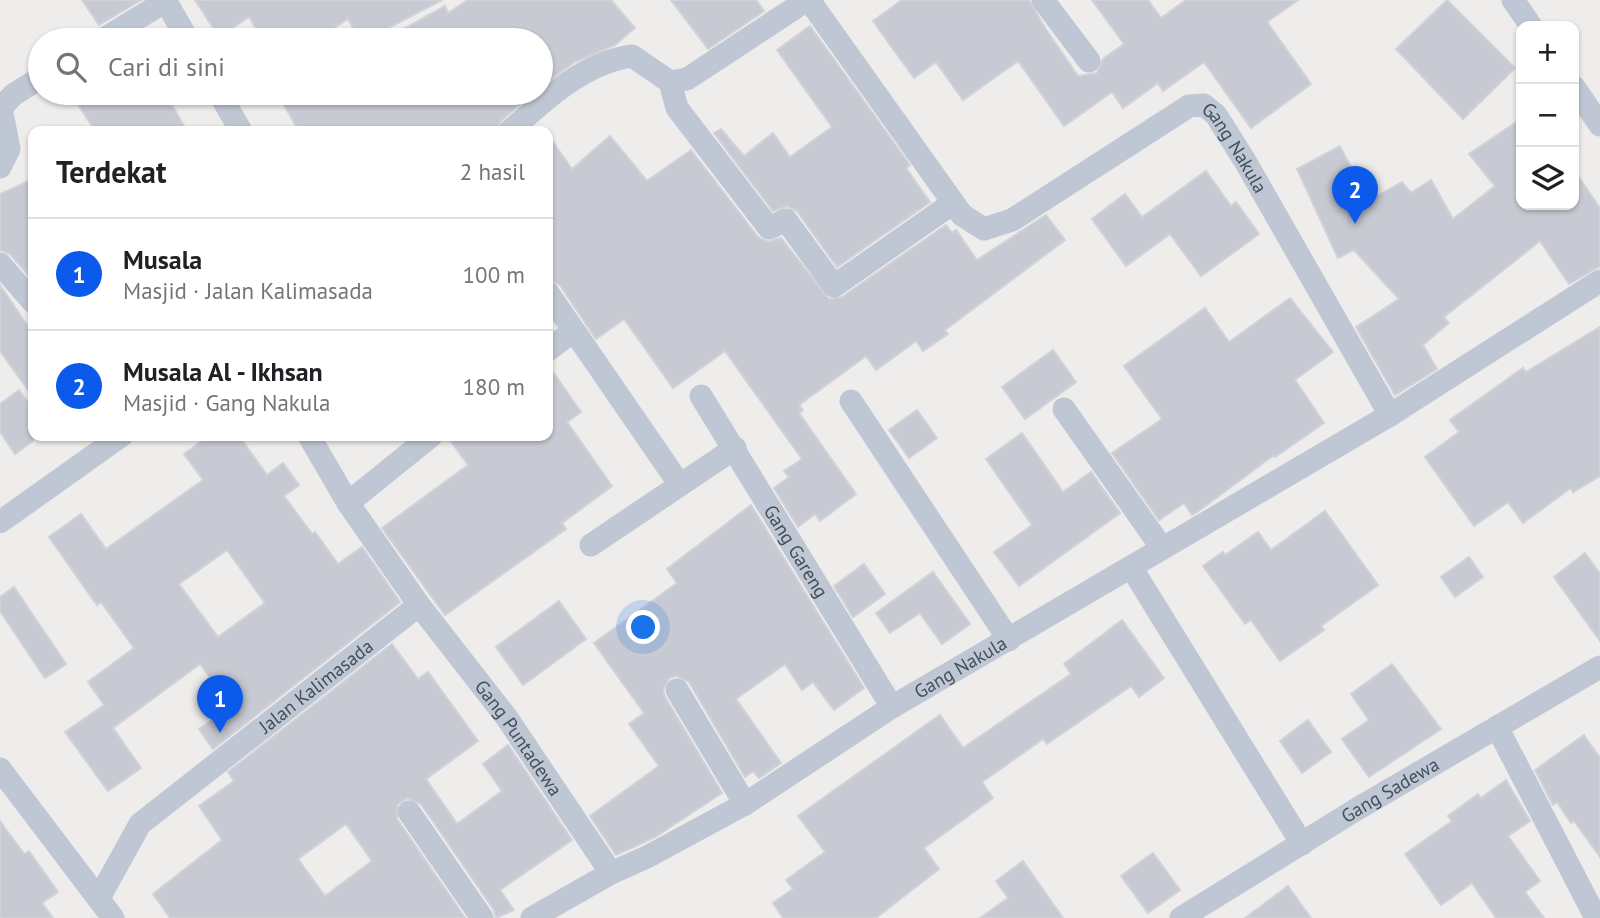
<!DOCTYPE html>
<html lang="id">
<head>
<meta charset="utf-8">
<style>
	body { margin:0; font-family:"PT Sans",sans-serif; background:#f2f2f2; color:#202124 }
	.controls { position:absolute; right:21px; top:21px; display:grid; overflow:hidden; border-radius:14px; box-shadow:0 2px 5px #0004 }
	.controls button { width:63px; height:63px; display:grid; place-items:center; padding:0; border:0; border-bottom:2px solid #e0e0e0; background:#fff; color:#202124; font:35px sans-serif }
	.you { position:absolute; left:644px; top:628px; width:24px; height:24px; margin:-18px; border:5px solid #fff; border-radius:50%; background:#1a73e8; box-shadow:0 0 0 10px #1a73e833 }
	.badge { display:grid; place-items:center; width:46px; height:46px; border-radius:50%; background:#0b5aeb; color:#fff; font-size:23px; font-weight:700 }
	.pin { position:absolute; translate:-50% -58px; filter:drop-shadow(0 2px 4px #0008) }
	.pin::after { content:''; position:absolute; top:37px; width:24px; height:21px; background:inherit; clip-path:polygon(0 0,100% 0,50% 100%) }
	.list { margin:0; padding:0; list-style:none }
	h2 { display:flex; justify-content:space-between; align-items:center; height:91px; margin:0; padding:0 28px; font-size:30px }
	h2 small { font-size:23px; font-weight:400; color:#757577 }
	.list li { display:grid; grid-template-columns:46px 1fr auto; gap:21px; align-items:center; box-sizing:border-box; height:112px; padding:0 28px; border-top:2px solid #e0e0e0 }
	.list b { display:block; font-size:26px; white-space:nowrap }
	.list p { margin:0; font-size:23px; white-space:nowrap; color:#757577 }
	.list em { font-size:23px; font-style:normal; color:#757577 }
	.icon { flex:none; width:38px; height:38px; fill:none; stroke:currentColor; stroke-width:2; stroke-linecap:round; stroke-linejoin:round }
	.map { position:relative; flex:none; width:1600px; height:918px; overflow:hidden }
	.search { position:absolute; background:#fff; box-shadow:0 2px 5px #0004; left:28px; top:28px; width:525px; height:77px; display:flex; align-items:center; gap:18px; box-sizing:border-box; padding:0 24px; border-radius:38px; color:#757577; font-size:26px }
	.panel { position:absolute; background:#fff; box-shadow:0 2px 5px #0004; left:28px; top:126px; width:525px; height:315px; border-radius:14px }
	.map>svg:first-child { display:block }
</style>
</head>
<body>
<div class="map">
<svg width="1600" height="918" viewBox="0 0 1600 918">
	<rect width="100%" height="100%" fill="#efecec"/>
	<g fill="#c8cad3" stroke="#d0d2d9" stroke-width="2" fill-rule="evenodd">
		<polygon points="82,0 141,0 99,25"/>
		<polygon points="195,0 442,0 365,40 360,40 348,19 315,40 263,40 249,17 219,37"/>
		<polygon points="468,0 611,0 635,28 615,45 575,62 541,86 541,40 384,40 445,6 448,13"/>
		<polygon points="671,0 756,0 764,11 708,49"/>
		<polygon points="902,0 1029,0 1045,28 1078,76 1097,73 1103,59 1124,44 1092,0 1148,0 1161,18 1186,0 1298,0 1267,22 1311,84 1251,128 1204,62 1163,91 1158,83 1123,108 1112,92 1064,126 1018,61 963,100 936,62 914,78 873,21"/>
		<polygon points="1447,0 1515,68 1463,119 1396,49"/>
		<polygon points="810,26 910,165 906,168 930,202 837,267 797,211 787,206 773,211 714,133 721,129 744,156 773,133 790,157 832,127 777,50"/>
		<polygon points="71,93 165,93 187,131 95,131"/>
		<polygon points="277,93 532,93 501,121 496,131 299,131"/>
		<polygon points="1521,119 1521,205 1574,205 1574,170 1600,208 1600,266 1569,284 1540,241 1444,317 1449,323 1423,345 1437,369 1395,395 1356,327 1399,299 1354,250 1338,258 1297,169 1340,146 1364,193 1372,190 1375,197 1402,182 1411,193 1431,180 1453,219 1495,186 1469,154"/>
		<polygon points="548,135 572,169 610,136 647,181 691,150 758,237 768,242 781,238 829,299 842,297 946,225 952,233 956,230 977,260 1046,215 1065,240 945,330 948,334 923,351 916,341 876,370 866,356 799,405 803,410 799,413 856,494 820,521 815,514 798,527 774,488 789,477 784,471 802,459 725,351 673,388 624,319 596,339 560,285 548,279"/>
		<polygon points="1206,171 1231,206 1236,202 1259,234 1201,276 1170,234 1126,266 1092,219 1125,194 1142,217"/>
		<polygon points="33,179 33,275 30,277 10,254 0,250 0,194"/>
		<polygon points="0,285 33,334 33,397 0,351"/>
		<polygon points="1290,298 1333,352 1295,380 1324,423 1275,457 1274,455 1196,513 1192,515 1184,503 1159,520 1112,453 1162,419 1124,366 1205,308 1229,342"/>
		<polygon points="1600,327 1600,476 1573,492 1571,488 1523,523 1508,502 1474,526 1425,457 1459,432 1450,420 1523,368 1526,372"/>
		<polygon points="1053,350 1076,382 1025,419 1002,387"/>
		<polygon points="548,365 581,412 567,422 612,486 562,523 566,529 445,615 382,528 468,465 447,436 548,436"/>
		<polygon points="19,390 33,409 33,441 15,454 0,432 0,404"/>
		<polygon points="917,410 937,438 909,458 889,430"/>
		<polygon points="1022,433 1063,492 1091,472 1120,513 1019,586 994,552 1032,525 986,459"/>
		<path d="M209 436H239L267 475 283 463 299 485 284 496 312 534 315 532 338 564 362 547 400 602 213 749 199 729 231 707 200 664 113 728 141 768 108 791 65 732 104 705 88 682 134 648 101 602 97 605 49 537 81 514 106 549 203 480 184 454ZM227 550 265 603 218 637 179 584Z"/>
		<polygon points="751,505 864,688 834,710 813,682 802,690 785,664 736,699 781,763 759,778 753,771 745,777 689,682 677,676 669,678 663,690 665,697 722,793 655,837 616,855 590,816 659,766 629,724 644,713 594,643 677,583 667,569"/>
		<polygon points="1325,511 1378,585 1321,626 1324,630 1280,661 1251,620 1245,624 1203,566 1223,552 1225,555 1258,532 1271,550"/>
		<polygon points="1585,553 1600,574 1600,641 1554,577"/>
		<polygon points="1469,557 1483,577 1455,597 1441,577"/>
		<polygon points="864,564 885,594 853,617 834,586"/>
		<polygon points="933,572 970,624 942,644 920,613 890,633 876,613"/>
		<polygon points="14,587 66,664 45,678 0,611 0,597"/>
		<polygon points="559,601 586,639 523,685 496,647"/>
		<polygon points="1122,620 1164,678 1139,697 1131,686 1047,744 1043,739 982,782 993,798 924,848 939,869 876,918 783,918 773,903 793,889 786,880 825,852 798,816 940,715 963,748 1071,674 1064,664"/>
		<path d="M392 644 418 679 428 672 478 741 426 779 457 824 502 791 483 764 508 745 572 840 500 890 514 910 496 918 494 910 421 804 407 798 397 805V819L465 918H170L153 894 222 840 199 806 234 781 228 772ZM346 824 372 861 325 896 298 859Z"/>
		<polygon points="1392,664 1441,729 1369,777 1342,739 1369,720 1351,694"/>
		<polygon points="1308,720 1331,752 1302,773 1280,741"/>
		<polygon points="1584,735 1600,758 1600,857 1574,821 1571,823 1557,802 1553,805 1535,770"/>
		<polygon points="1506,780 1530,821 1508,836 1540,881 1525,892 1544,918 1496,918 1472,883 1441,905 1405,854 1452,821 1448,816 1478,794 1481,798"/>
		<polygon points="0,821 24,854 29,851 58,892 42,903 53,918 0,918"/>
		<polygon points="1153,853 1180,890 1148,913 1121,876"/>
		<polygon points="1023,861 1063,918 980,918 1008,898 996,881"/>
		<polygon points="1288,886 1311,918 1245,918"/>
	</g>
	<g fill="none" stroke-linecap="round" stroke-linejoin="round">
		<g stroke="#bec7d3" stroke-width="23">
			<polyline points="165,0 188,40"/>
			<path id="s1" d="M809 0 962 215 984 229 1012 220 1189 106 1204 105 1216 115 1245 161 1390 415"/>
			<polyline points="1043,0 1089,61"/>
			<polyline points="1513,0 1531,26"/>
			<polyline points="102,40 166,1"/>
			<polyline points="670,82 677,108 769,228 786,220 834,286 953,203"/>
			<polyline points="1574,87 1600,125"/>
			<polyline points="219,93 241,131"/>
			<path d="M510 131C544 100 585 62 632 56L670 82 687 79 807 0"/>
			<polyline points="0,167 9,149 1,108 13,95 40,78"/>
			<polyline points="0,264 33,302"/>
			<polyline points="548,293 680,485"/>
			<polyline points="548,350 572,332"/>
			<path id="s2" d="M701 396 892 707"/>
			<polyline points="851,401 1009,640"/>
			<polyline points="1064,409 1162,548"/>
			<path id="s3" d="M309 436 348 503 419 605 507 718 611 873"/>
			<polyline points="348,503 431,436"/>
			<polyline points="0,522 121,436"/>
			<polyline points="591,545 735,448"/>
			<polyline points="1131,567 1302,844"/>
			<polyline points="677,690 745,804"/>
			<polyline points="1497,727 1596,918"/>
			<polyline points="0,769 113,918"/>
			<polyline points="409,812 482,918"/>
			<path id="s4" d="M99 898 140 824 419 605"/>
			<path id="s5" d="M532 918 611 873 647 857 745 804 892 707 1390 415 1600 281"/>
			<path id="s6" d="M1181 918 1357 809 1600 667"/>
		</g>
	</g>
	<g text-anchor="middle" dominant-baseline="central" stroke-width="6" stroke-linejoin="round" paint-order="stroke">
		<g font-size="19" fill="#434e5b" stroke="#fff">
			<text stroke="none"><textPath href="#s1" startOffset="598">Gang Nakula</textPath></text>
			<text stroke="none"><textPath href="#s2" startOffset="182">Gang Gareng</textPath></text>
			<text stroke="none"><textPath href="#s5" startOffset="497">Gang Nakula</textPath></text>
			<text stroke="none"><textPath href="#s4" startOffset="308">Jalan Kalimasada</textPath></text>
			<text stroke="none"><textPath href="#s3" startOffset="368">Gang Puntadewa</textPath></text>
			<text stroke="none"><textPath href="#s6" startOffset="245">Gang Sadewa</textPath></text>
		</g>
	</g>
</svg>
<div class="controls">
<button>+</button>
<button>−</button>
<button><svg class="icon" aria-label="layers" viewBox="0 0 24 24"><path d="M12 4l9 5-9 5-9-5zM3 14l9 5 9-5"/></svg></button>
</div>
<div class="you"></div>
<div class="pin badge" style="left:220px;top:733px">1</div>
<div class="pin badge" style="left:1355px;top:224px">2</div>
<div class="search"><svg class="icon" aria-label="search" viewBox="0 0 24 24"><circle cx="10" cy="10" r="6"/><path d="M15 15l6 6"/></svg>Cari di sini</div>
<section class="panel">
<h2>Terdekat<small>2 hasil</small></h2>
<ul class="list">
<li><span class="badge">1</span><div><b>Musala</b><p>Masjid · Jalan Kalimasada</p></div><em>100 m</em></li>
<li><span class="badge">2</span><div><b>Musala Al - Ikhsan</b><p>Masjid · Gang Nakula</p></div><em>180 m</em></li>
</ul>
</section>
</div>
</body>
</html>
